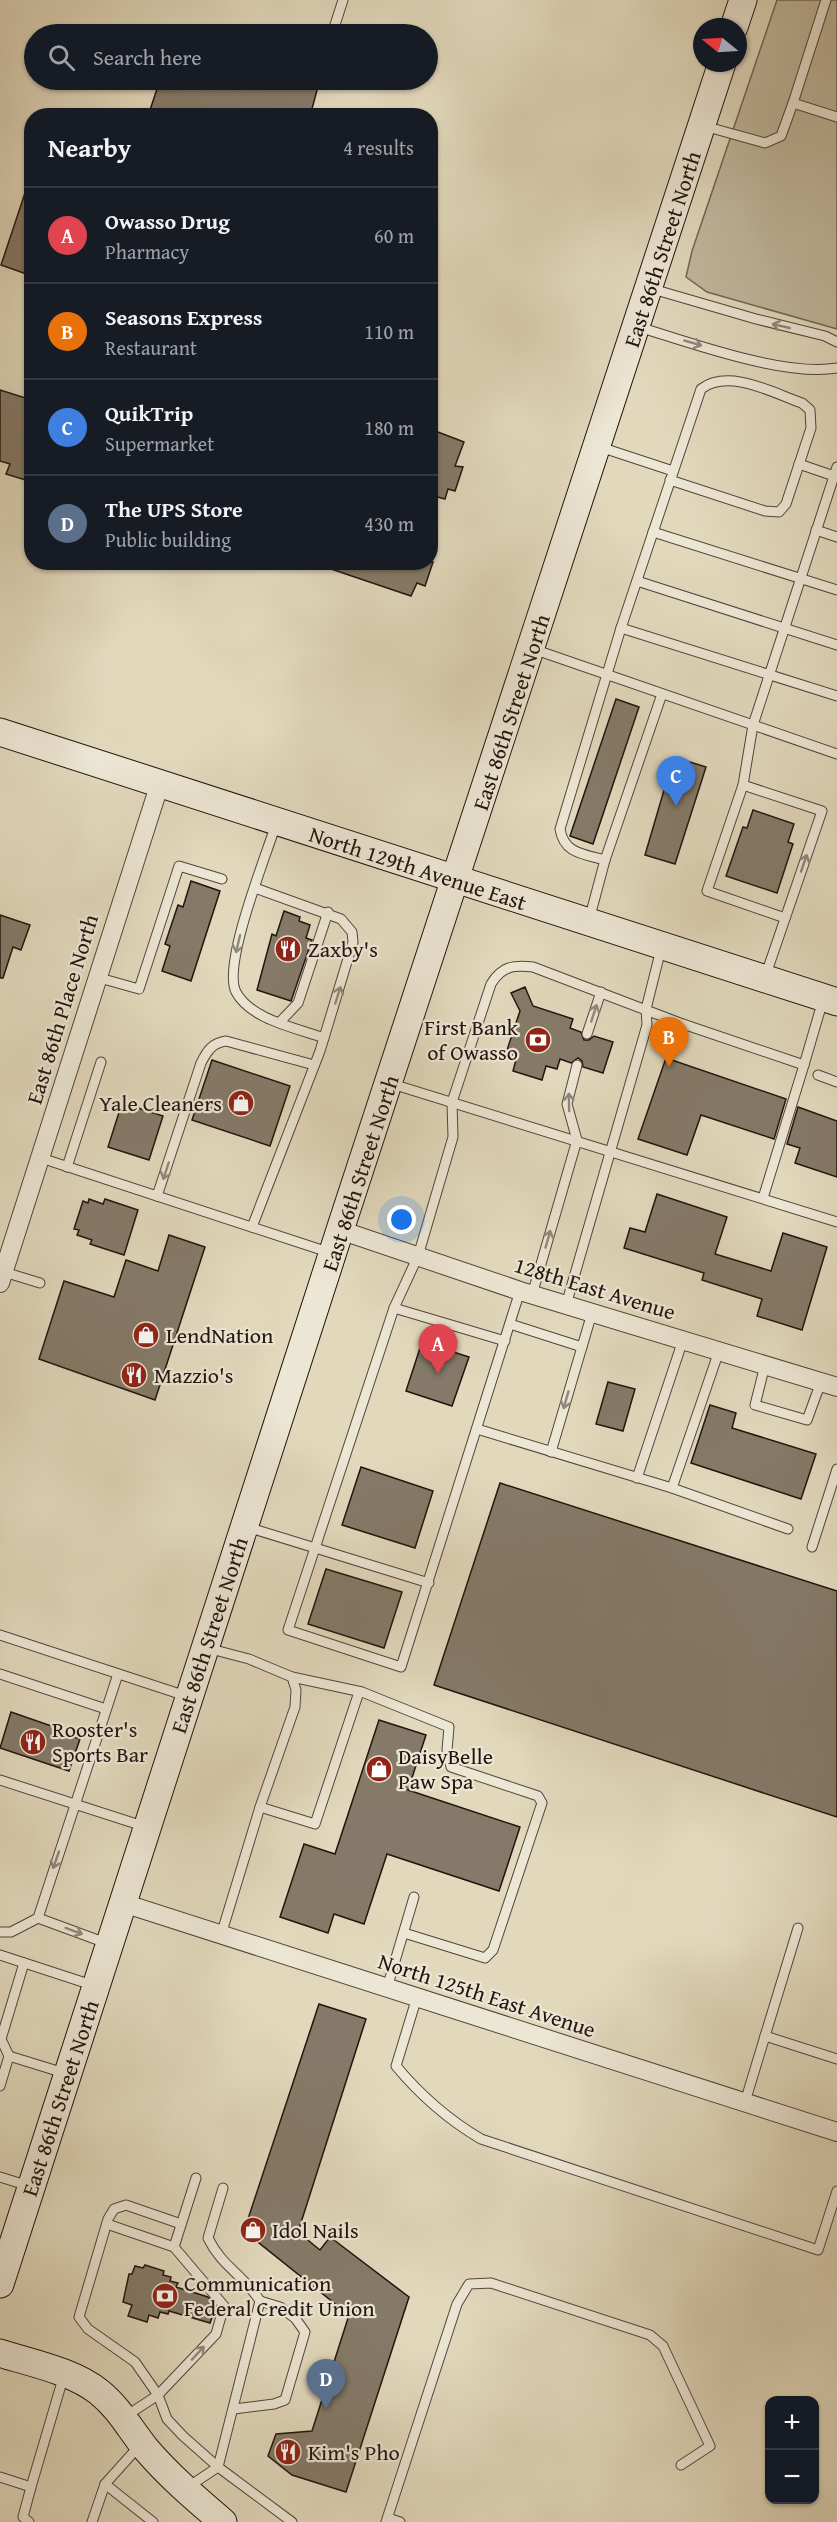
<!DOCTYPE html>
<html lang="en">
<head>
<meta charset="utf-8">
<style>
	body { margin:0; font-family:"Gentium Book Plus",serif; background:#242831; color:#f1f3f6 }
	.controls { position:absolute; right:18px; bottom:18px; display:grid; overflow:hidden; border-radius:12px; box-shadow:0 2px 4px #0004 }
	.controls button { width:54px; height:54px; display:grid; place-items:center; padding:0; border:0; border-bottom:2px solid #363941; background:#171b24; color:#f1f3f6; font:30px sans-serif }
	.compass { position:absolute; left:693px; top:18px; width:54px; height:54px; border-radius:50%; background:#171b24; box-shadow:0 2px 4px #0004; rotate:288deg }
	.you { position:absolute; left:402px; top:1220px; width:21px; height:21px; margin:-15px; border:4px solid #fff; border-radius:50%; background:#1a73e8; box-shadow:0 0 0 9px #1a73e833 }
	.badge { display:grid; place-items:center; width:39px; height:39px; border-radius:50%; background:#c59692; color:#fff; font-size:20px; font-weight:700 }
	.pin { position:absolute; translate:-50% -50px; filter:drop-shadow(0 2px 3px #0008) }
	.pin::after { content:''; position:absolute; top:32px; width:21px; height:18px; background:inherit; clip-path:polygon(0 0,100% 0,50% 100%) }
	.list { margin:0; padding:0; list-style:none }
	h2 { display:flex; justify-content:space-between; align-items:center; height:78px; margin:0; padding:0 24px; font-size:26px }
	h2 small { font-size:20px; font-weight:400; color:#9ea1a6 }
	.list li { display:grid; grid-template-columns:39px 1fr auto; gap:18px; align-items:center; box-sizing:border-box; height:96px; padding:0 24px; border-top:2px solid #363941 }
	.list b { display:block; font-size:22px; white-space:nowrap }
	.list p { margin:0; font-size:20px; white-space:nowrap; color:#9ea1a6 }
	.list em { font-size:20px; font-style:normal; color:#9ea1a6 }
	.icon { flex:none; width:33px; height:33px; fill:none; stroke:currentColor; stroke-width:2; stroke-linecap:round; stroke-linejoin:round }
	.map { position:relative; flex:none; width:837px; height:2522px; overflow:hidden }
	.search { position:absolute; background:#171b24; box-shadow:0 2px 4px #0004; left:24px; top:24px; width:414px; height:66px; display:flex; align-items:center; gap:15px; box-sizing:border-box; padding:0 21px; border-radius:33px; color:#9ea1a6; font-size:22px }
	.panel { position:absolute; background:#171b24; box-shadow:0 2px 4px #0004; left:24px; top:108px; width:414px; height:462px; border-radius:24px }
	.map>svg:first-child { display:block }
</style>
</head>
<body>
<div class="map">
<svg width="837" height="2522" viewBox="0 0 837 2522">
	<rect width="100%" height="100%" fill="#e2d9bd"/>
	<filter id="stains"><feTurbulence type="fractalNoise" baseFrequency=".00333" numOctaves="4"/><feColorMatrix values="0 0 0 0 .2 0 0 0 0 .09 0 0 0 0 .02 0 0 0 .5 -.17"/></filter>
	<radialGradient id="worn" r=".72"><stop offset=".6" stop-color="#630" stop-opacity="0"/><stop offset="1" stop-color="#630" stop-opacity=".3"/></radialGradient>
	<polygon fill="#c1b89f" stroke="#716657" stroke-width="1.5" points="777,0 837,0 837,329 707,292 686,277 692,251"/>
	<g fill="#857a69" stroke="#21140f" stroke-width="1.5">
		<polygon points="160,80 173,80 205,89 208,80 233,84 234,80 310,80 319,83 310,116 148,116"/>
		<polygon points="29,181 32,181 32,276 1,265"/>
		<polygon points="0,390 32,400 32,482 6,474 10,464 0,461"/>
		<polygon points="430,429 464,442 455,466 463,467 455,491 448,489 445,499 430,495"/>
		<polygon points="319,562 433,562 425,586 417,583 411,596 319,565"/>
		<polygon points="616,699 639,707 593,844 570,836"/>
		<polygon points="677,758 706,767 675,864 645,855 667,780 670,781"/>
		<polygon points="753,810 794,824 788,842 793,844 777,893 726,876 743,827 747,828"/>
		<polygon points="191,881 220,891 191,981 162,971 170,946 165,944 178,905 183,907"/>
		<polygon points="284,911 300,917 299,921 310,925 306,938 312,940 291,1001 257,990 272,934 276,936"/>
		<polygon points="0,915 30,925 21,950 13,947 3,978 0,978"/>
		<polygon points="525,987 533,1006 573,1019 570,1028 581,1032 584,1040 589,1040 594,1036 613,1042 603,1073 583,1067 582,1061 578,1058 571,1063 560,1059 557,1069 546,1066 542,1080 513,1071 517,1056 506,1053 520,1011 511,993"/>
		<polygon points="666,1058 786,1099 774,1139 701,1115 687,1155 638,1139"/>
		<polygon points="212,1060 290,1086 270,1146 192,1120"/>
		<polygon points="122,1103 163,1116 149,1160 108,1147"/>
		<polygon points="798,1107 837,1121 837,1177 795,1163 800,1148 787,1144"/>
		<polygon points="657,1194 727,1217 715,1254 771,1271 783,1233 827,1247 802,1330 757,1316 762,1299 702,1280 704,1273 624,1248 630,1228 645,1232"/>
		<polygon points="89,1199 103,1204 105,1199 138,1210 124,1255 90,1244 92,1240 77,1235 79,1230 74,1229 83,1201 88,1203"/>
		<polygon points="169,1235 205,1247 155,1400 39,1359 64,1281 114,1297 126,1260 158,1271"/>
		<polygon points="422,1342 469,1357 452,1406 406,1391"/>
		<polygon points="608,1382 635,1389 623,1431 596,1424"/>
		<polygon points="710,1405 736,1413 732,1428 816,1454 801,1499 691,1463"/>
		<polygon points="361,1467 433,1491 415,1548 342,1525"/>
		<polygon points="500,1483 837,1591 837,1817 434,1685"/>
		<polygon points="326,1569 402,1592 384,1648 308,1624"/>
		<polygon points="11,1712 60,1729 59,1732 80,1739 69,1771 0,1748"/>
		<polygon points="379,1720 426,1735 408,1790 520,1827 499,1891 387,1854 364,1924 334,1914 328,1933 280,1917 304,1844 335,1854"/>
		<polygon points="319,2004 366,2019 298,2232 320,2250 330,2237 409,2297 346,2492 292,2475 268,2456 276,2434 312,2431 349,2315 249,2235 246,2225"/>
		<polygon points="145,2265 164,2271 163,2275 171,2277 170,2281 178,2283 176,2287 208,2297 216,2307 210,2323 169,2311 168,2314 160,2312 158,2318 149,2315 147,2322 128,2316 132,2305 123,2302 129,2274 132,2274 135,2266 143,2268"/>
	</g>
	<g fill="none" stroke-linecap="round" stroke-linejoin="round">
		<defs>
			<g id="lane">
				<polyline points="826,0 793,103 837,117"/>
				<polyline points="332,34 343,0"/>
				<polyline points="704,126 765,143 781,136 793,103"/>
				<polyline points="649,288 756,319 825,336 837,342"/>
				<path d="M639 327C691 343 785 377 837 368"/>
				<polyline points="600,447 673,471"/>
				<polyline points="799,464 834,476"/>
				<polyline points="816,530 837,537"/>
				<polyline points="653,532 837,590"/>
				<polyline points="637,581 837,645"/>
				<polyline points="621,628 837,696"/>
				<polyline points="533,649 837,754"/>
				<polyline points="743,785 822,811 765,977"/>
				<path d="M276 824C266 856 222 965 236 992 251 1020 297 1028 324 1038"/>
				<path d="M605 860C584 854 564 854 560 829L621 628 701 389C729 368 773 393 802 403L810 410 811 428 786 504 779 512 765 511 670 480"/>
				<polyline points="785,918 707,891 743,785 753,725 837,467"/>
				<polyline points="589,920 605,860 662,694"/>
				<polyline points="96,977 139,989 179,866 222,879"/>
				<polyline points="280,1022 298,1003 328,912"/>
				<polyline points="587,1034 601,992"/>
				<polyline points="818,1075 837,1082"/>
				<polyline points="389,1083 837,1222"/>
				<polyline points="41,1158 331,1253"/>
				<polyline points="67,1167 101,1062"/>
				<path d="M157 1196 201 1063C207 1051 212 1043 226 1041L314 1065"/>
				<polyline points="763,1198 804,1065"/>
				<polyline points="252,1227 320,1051 353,942 352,932 341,919 255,888"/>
				<polyline points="4,1272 40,1283"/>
				<path d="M520 1291 401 1667 288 1630 394 1308 418 1256 453 1137 452 1102 491 984C502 966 513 965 533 967L680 1023 804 1065 823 1000"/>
				<polyline points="532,1295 577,1140 567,1104 577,1065"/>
				<polyline points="566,1305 647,1025 646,1009 661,949"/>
				<polyline points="394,1308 505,1341"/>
				<polyline points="510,1324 582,1347"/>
				<polyline points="765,1365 755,1405 807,1420 821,1382"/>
				<polyline points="477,1429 672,1488 719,1351"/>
				<polyline points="551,1452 592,1313"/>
				<polyline points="637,1478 683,1340"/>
				<polyline points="672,1488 788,1529"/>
				<polyline points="247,1527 429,1583"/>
				<polyline points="812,1547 837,1469"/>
				<polyline points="0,1635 186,1696"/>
				<polyline points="207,1648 249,1659 292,1677 296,1690 295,1707 260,1807 221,1935"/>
				<polyline points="0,1674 106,1709"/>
				<polyline points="292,1677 362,1692 449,1727 447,1750 451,1767 538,1796 542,1803 493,1950 485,1958 404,1933"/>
				<polyline points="0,1780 146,1827"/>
				<polyline points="260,1807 315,1824 359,1692"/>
				<polyline points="38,1918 106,1943"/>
				<polyline points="0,1932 11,1932 38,1918 118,1674"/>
				<polyline points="0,1955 95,1986"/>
				<polyline points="387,1988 414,1897"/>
				<path d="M417 1997 396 2066C421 2096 447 2119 481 2139L818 2250 837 2191"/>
				<polyline points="765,2036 798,1928"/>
				<polyline points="9,2056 64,2073"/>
				<polyline points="0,2086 9,2056 1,2039 24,1963"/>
				<polyline points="745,2102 765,2036 837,2059"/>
				<polyline points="0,2177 29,2186"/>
				<polyline points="107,2224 174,2247 224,2306 216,2334 158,2395 126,2416"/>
				<polyline points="181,2224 126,2205 114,2209 108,2219 79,2317 88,2329 135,2362 158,2395 167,2419 183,2436 218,2467 292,2522"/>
				<polyline points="174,2247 196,2178"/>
				<polyline points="234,2409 274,2404 285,2400 305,2332 295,2318 280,2307 260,2301"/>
				<polyline points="0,2477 31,2487 64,2375"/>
				<polyline points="105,2484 153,2522"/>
				<path d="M188 2487 218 2467 260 2301C243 2274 222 2267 208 2238L223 2188"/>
				<polyline points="388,2518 400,2522"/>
				<polyline points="29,2522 23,2517 31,2487"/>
				<polyline points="92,2522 105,2484 140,2445"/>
				<polyline points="386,2522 457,2304 469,2284 491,2283 650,2335 663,2346 710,2446 681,2465"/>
			</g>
			<g id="street">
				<polyline points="340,1230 520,1291 837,1387"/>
				<polyline points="0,1283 160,783"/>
				<polyline points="123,1903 837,2132"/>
			</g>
			<g id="secondary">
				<polyline points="734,27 743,0"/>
				<polyline points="0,732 837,1002"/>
				<polyline points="0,2284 340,1230 722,63"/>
				<path d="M0 2353C31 2363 73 2371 99 2392 119 2408 130 2429 146 2449 169 2476 196 2499 223 2522"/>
			</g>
		</defs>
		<use href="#lane" stroke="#51453a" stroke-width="11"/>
		<use href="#street" stroke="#51453a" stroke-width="20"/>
		<use href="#secondary" stroke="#21140f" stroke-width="29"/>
		<use href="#lane" stroke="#ece6d4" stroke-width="9"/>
		<use href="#street" stroke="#ece6d4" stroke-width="18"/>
		<use href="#secondary" stroke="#ece6d4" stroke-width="27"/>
	</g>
	<defs><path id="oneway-shaft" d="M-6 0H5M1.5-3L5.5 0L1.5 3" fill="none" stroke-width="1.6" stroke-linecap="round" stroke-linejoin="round" transform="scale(1.5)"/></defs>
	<g stroke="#91887b">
		<use href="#oneway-shaft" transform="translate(781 326) rotate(-167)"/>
		<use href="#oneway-shaft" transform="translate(693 343) rotate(16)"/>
		<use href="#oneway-shaft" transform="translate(804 863) rotate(-71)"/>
		<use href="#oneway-shaft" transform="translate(238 944) rotate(103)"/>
		<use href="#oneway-shaft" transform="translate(338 995) rotate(-72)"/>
		<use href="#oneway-shaft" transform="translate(594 1013) rotate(-72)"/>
		<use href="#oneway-shaft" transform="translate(569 1102) rotate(-91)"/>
		<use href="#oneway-shaft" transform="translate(166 1171) rotate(108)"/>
		<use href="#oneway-shaft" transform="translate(548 1239) rotate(-74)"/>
		<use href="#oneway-shaft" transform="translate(566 1400) rotate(106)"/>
		<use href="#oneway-shaft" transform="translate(56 1860) rotate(109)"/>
		<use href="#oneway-shaft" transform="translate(74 1931) rotate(20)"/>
		<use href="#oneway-shaft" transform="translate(198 2353) rotate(-47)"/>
	</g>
	<defs>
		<symbol id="restaurant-disc" viewBox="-11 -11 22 22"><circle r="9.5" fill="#8f2418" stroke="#ece6d4"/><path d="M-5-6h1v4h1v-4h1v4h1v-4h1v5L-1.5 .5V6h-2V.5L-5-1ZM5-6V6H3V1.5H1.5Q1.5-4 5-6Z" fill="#fff"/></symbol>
		<symbol id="bank-disc" viewBox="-11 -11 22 22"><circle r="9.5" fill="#8f2418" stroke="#ece6d4"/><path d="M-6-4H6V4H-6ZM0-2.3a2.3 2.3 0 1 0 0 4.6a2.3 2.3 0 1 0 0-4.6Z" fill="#fff"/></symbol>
		<symbol id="shop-disc" viewBox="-11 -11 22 22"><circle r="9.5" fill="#8f2418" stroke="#ece6d4"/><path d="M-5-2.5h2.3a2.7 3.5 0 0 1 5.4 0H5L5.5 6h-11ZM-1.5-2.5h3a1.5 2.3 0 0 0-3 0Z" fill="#fff"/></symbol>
	</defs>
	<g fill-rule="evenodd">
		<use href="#restaurant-disc" x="273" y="934" width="30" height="30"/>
		<use href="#bank-disc" x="523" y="1025" width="30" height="30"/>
		<use href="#shop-disc" x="226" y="1088" width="30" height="30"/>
		<use href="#shop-disc" x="131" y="1320" width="30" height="30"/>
		<use href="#restaurant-disc" x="119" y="1360" width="30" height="30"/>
		<use href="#restaurant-disc" x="18" y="1727" width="30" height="30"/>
		<use href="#shop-disc" x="364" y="1754" width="30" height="30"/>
		<use href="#shop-disc" x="238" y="2215" width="30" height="30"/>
		<use href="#bank-disc" x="150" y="2281" width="30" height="30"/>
		<use href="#restaurant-disc" x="273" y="2437" width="30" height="30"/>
	</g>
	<g text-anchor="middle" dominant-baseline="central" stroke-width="4.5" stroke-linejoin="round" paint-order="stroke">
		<g font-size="22" fill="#21140f" stroke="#ece6d4">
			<text transform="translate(662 249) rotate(-72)">East 86th Street North</text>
			<text transform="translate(511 712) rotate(-72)">East 86th Street North</text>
			<text transform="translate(418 868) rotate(18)">North 129th Avenue East</text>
			<text transform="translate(62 1009) rotate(-73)">East 86th Place North</text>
			<text transform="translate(360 1173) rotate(-72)">East 86th Street North</text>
			<text transform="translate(595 1288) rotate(17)">128th East Avenue</text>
			<text transform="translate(209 1635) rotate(-72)">East 86th Street North</text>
			<text transform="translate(487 1995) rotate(18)">North 125th East Avenue</text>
			<text transform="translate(60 2098) rotate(-72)">East 86th Street North</text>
		</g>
		<g font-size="22" fill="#21140f" stroke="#ece6d4" text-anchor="start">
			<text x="308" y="949">Zaxby's</text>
			<text x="518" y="1027" text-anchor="end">First Bank<tspan x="518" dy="25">of Owasso</tspan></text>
			<text x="222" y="1103" text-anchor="end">Yale Cleaners</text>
			<text x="166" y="1335">LendNation</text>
			<text x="154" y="1375">Mazzio's</text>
			<text x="52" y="1729">Rooster's<tspan x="52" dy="25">Sports Bar</tspan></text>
			<text x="398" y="1756">DaisyBelle<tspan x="398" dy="25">Paw Spa</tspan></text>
			<text x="272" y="2230">Idol Nails</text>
			<text x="184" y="2283">Communication<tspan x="184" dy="25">Federal Credit Union</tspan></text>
			<text x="308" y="2452">Kim's Pho</text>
		</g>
	</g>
	<rect width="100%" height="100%" filter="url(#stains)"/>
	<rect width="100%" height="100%" fill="url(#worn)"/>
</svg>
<div class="controls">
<button>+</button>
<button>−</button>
</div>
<svg class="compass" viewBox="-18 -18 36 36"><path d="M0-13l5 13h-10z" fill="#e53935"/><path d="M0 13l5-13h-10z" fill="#9ea1a6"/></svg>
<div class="you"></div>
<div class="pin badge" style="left:438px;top:1374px;background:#e0444e">A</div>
<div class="pin badge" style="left:669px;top:1067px;background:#e8710a">B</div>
<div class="pin badge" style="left:676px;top:806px;background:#3f7fe0">C</div>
<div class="pin badge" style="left:326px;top:2409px;background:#5c6f8a">D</div>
<div class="search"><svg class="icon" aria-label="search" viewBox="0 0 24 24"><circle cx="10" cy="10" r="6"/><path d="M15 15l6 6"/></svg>Search here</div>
<section class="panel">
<h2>Nearby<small>4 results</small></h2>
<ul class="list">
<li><span class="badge" style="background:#e0444e">A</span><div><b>Owasso Drug</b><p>Pharmacy</p></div><em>60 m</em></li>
<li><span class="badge" style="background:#e8710a">B</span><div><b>Seasons Express</b><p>Restaurant</p></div><em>110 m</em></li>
<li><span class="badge" style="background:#3f7fe0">C</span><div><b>QuikTrip</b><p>Supermarket</p></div><em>180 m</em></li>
<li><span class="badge" style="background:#5c6f8a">D</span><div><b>The UPS Store</b><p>Public building</p></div><em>430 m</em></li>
</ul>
</section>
</div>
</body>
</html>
